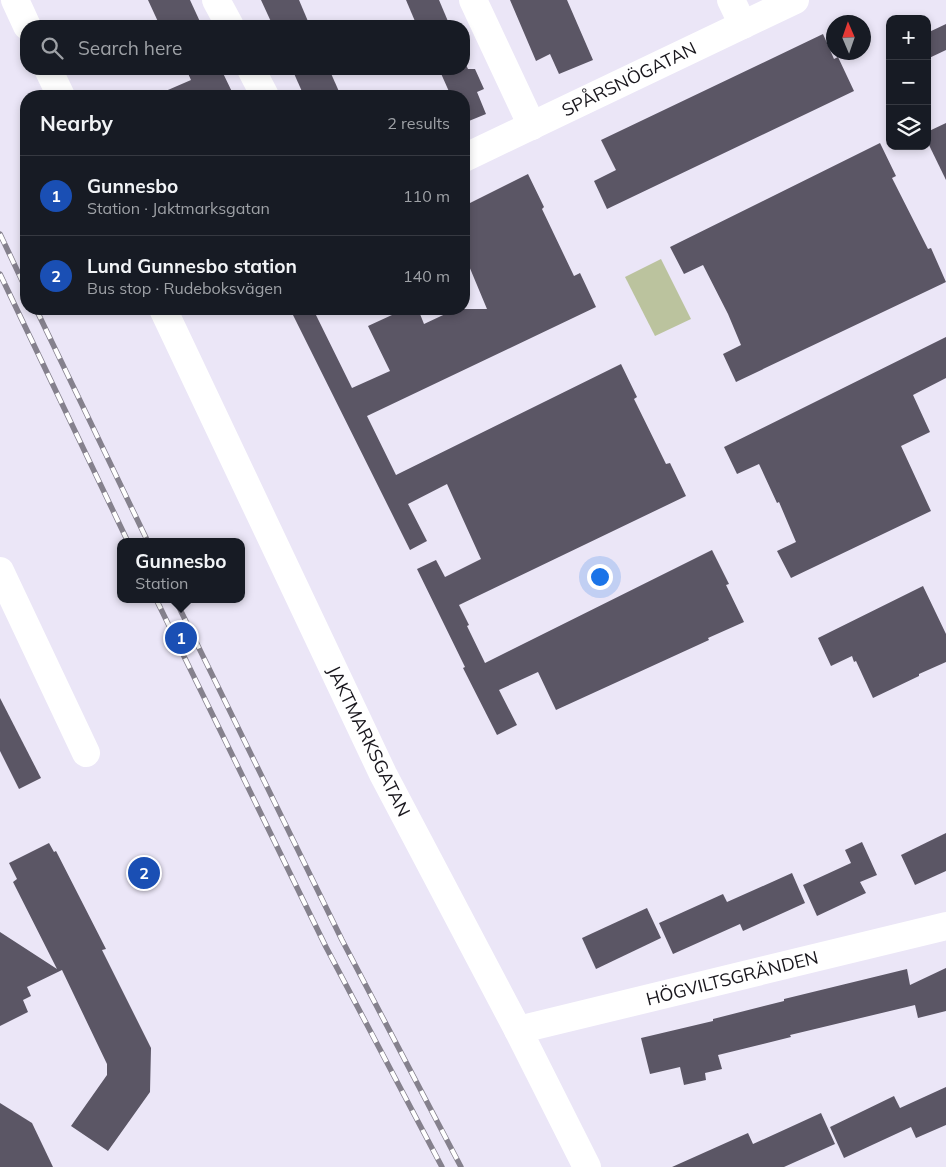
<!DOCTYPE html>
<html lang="en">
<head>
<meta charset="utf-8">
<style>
	body { margin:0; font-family:Mulish,sans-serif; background:#20242c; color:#f1f3f6 }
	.controls { position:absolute; right:15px; top:15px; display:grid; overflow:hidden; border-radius:10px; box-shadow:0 2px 8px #0003 }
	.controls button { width:45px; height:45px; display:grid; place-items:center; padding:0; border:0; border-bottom:1px solid #363941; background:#171b24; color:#f1f3f6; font:25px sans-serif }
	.compass { position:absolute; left:826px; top:15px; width:45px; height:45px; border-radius:50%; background:#171b24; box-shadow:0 2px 8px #0003; rotate:358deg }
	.you { position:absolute; left:599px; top:576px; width:18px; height:18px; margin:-12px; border:4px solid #fff; border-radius:50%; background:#1a73e8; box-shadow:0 0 0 8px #1a73e833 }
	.badge { display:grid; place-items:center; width:32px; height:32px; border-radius:50%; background:#0f766e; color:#fff; font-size:16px; font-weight:700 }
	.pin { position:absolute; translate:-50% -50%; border:2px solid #fff; box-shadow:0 1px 5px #0006 }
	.popup { position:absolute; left:117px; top:538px; width:128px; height:65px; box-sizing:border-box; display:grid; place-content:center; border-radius:10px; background:#171b24; filter:drop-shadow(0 1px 4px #0005); font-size:16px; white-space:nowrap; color:#9ea1a6 }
	.popup b { font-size:19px; color:#f1f3f6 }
	.popup::after { content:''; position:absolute; left:50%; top:100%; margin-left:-10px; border:10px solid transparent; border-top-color:#171b24 }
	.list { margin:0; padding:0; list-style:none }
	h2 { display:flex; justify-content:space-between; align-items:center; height:65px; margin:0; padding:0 20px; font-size:21px }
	h2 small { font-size:16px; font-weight:400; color:#9ea1a6 }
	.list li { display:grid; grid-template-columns:32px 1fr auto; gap:15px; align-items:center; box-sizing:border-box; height:80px; padding:0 20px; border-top:1px solid #363941 }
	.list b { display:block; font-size:19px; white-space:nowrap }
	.list p { margin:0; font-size:16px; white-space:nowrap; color:#9ea1a6 }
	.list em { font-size:16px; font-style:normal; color:#9ea1a6 }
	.icon { flex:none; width:28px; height:28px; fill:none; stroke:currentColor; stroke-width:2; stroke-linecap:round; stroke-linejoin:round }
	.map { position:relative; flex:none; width:946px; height:1167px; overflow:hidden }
	.search { position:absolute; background:#171b24; box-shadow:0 2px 8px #0003; left:20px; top:20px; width:450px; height:55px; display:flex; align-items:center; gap:12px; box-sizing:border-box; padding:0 18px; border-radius:20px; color:#9ea1a6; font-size:19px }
	.panel { position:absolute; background:#171b24; box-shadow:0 2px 8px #0003; left:20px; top:90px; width:450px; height:225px; border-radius:20px }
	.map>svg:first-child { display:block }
</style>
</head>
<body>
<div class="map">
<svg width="946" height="1167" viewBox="0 0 946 1167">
	<rect width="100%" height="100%" fill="#ebe6f7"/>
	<polygon fill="#bbc39e" points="661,259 691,319 655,336 625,277"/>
	<g fill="#5b5665">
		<polygon points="148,0 190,0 202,26 160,26"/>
		<polygon points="261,0 299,0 310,26 273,26"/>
		<polygon points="406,0 439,0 450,26 417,26"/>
		<polygon points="510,0 567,0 593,60 559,74 550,54 536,61"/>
		<polygon points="946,24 946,50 927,59 927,33"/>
		<polygon points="823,34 834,59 838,57 854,91 607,209 594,181 616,170 601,140"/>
		<polygon points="464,61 468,69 475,69 484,89 477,92 486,114 464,123 464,96 451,96 439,69 464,69"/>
		<polygon points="186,69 221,69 234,96 154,96 191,80"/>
		<polygon points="292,69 329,69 341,96 304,96"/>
		<polygon points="946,123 946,180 927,141 927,132"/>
		<polygon points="880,143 896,176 892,178 928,249 931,248 946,282 736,382 723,354 741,345 728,314 703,265 684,274 670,247"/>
		<polygon points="528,174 544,207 542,209 574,276 580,273 596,307 367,416 396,475 621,364 637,397 634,399 666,464 670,463 686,496 459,605 469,625 467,626 485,663 712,550 729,584 726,585 744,622 708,638 709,640 556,710 538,672 499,690 517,725 497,735 463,668 465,667 417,569 436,560 445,577 481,559 447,484 408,504 427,541 410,550 290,309 313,309 352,388 390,371 368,326 405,309 418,309 424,324 456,309 487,309 464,254 464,206"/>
		<polygon points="946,337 946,378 913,395 930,432 901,446 931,511 791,578 777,551 796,542 779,502 777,503 759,464 737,474 724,447"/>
		<polygon points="923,586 946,634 946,662 919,674 919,676 873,698 856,661 854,662 852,656 831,666 818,638"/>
		<polygon points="0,698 41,778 19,789 0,751"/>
		<polygon points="946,833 946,871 915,885 901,855"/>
		<polygon points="862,842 877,875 860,882 866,893 817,916 803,885 851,863 845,850"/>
		<polygon points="49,843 54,852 56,851 106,949 102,950 151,1048 150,1092 108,1151 71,1126 107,1075 107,1064 62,970 27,987 31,996 23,1000 28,1012 0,1026 0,932 57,969 13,882 17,879 9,863"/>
		<polygon points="792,873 805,903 743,931 740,924 673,954 659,923 723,894 727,902"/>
		<polygon points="647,908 661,938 596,969 582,938"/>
		<polygon points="946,968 946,1011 918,1018 915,1005 790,1035 791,1037 718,1055 722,1069 705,1073 706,1080 684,1085 680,1067 650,1074 641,1038 713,1021 713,1019 784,1001 784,999 907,969 910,985"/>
		<polygon points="946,1087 946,1125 916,1138 911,1127 844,1158 830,1127 894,1096 900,1108"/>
		<polygon points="0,1103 32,1123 53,1167 0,1167"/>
		<polygon points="821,1113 835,1144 784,1167 672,1167 748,1133 753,1144"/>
	</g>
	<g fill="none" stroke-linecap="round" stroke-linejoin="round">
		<g stroke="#fff" stroke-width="28">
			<polyline points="15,0 27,26"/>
			<polyline points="216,0 230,26"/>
			<polyline points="473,0 532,126"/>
			<polyline points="731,0 743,25"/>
			<polyline points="48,69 61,96"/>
			<polyline points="251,69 265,96"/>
			<polyline points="464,158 795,0"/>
			<polyline points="163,309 383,774 518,1030 587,1167"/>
			<polyline points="0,571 86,753"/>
			<polyline points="518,1030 946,926"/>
		</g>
		<defs>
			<g id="rail">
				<polyline points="0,234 26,289"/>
				<polyline points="0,274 128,542"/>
				<polyline points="36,309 148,542"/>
				<polyline points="156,599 326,947 442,1167"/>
				<polyline points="175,599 342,940 461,1167"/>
			</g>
		</defs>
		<use href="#rail" stroke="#85818d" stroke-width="5.5"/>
		<use href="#rail" stroke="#fff" stroke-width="4" stroke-dasharray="11" stroke-linecap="butt"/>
	</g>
	<g text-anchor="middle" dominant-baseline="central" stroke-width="5" stroke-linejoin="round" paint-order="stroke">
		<g font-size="18" fill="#18161c" stroke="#fff">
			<text transform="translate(629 79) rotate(-26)">SPÅRSNÖGATAN</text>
			<text transform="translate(369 741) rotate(64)">JAKTMARKSGATAN</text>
			<text transform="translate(732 978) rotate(-14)">HÖGVILTSGRÄNDEN</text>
		</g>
	</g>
</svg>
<div class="controls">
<button>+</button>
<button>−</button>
<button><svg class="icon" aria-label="layers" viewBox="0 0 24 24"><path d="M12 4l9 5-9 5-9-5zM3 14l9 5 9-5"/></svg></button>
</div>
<svg class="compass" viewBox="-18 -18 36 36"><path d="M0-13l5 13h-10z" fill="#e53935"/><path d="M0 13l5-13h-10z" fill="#9ea1a6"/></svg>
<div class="you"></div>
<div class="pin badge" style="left:181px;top:638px;background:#1a4fb4">1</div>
<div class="popup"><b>Gunnesbo</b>Station</div>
<div class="pin badge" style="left:144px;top:873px;background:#1a4fb4">2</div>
<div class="search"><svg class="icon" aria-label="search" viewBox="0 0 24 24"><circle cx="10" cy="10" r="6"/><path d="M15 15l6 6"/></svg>Search here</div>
<section class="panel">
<h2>Nearby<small>2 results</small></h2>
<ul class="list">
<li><span class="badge" style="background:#1a4fb4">1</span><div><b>Gunnesbo</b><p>Station · Jaktmarksgatan</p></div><em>110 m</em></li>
<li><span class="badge" style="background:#1a4fb4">2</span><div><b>Lund Gunnesbo station</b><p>Bus stop · Rudeboksvägen</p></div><em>140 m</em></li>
</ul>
</section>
</div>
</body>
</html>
